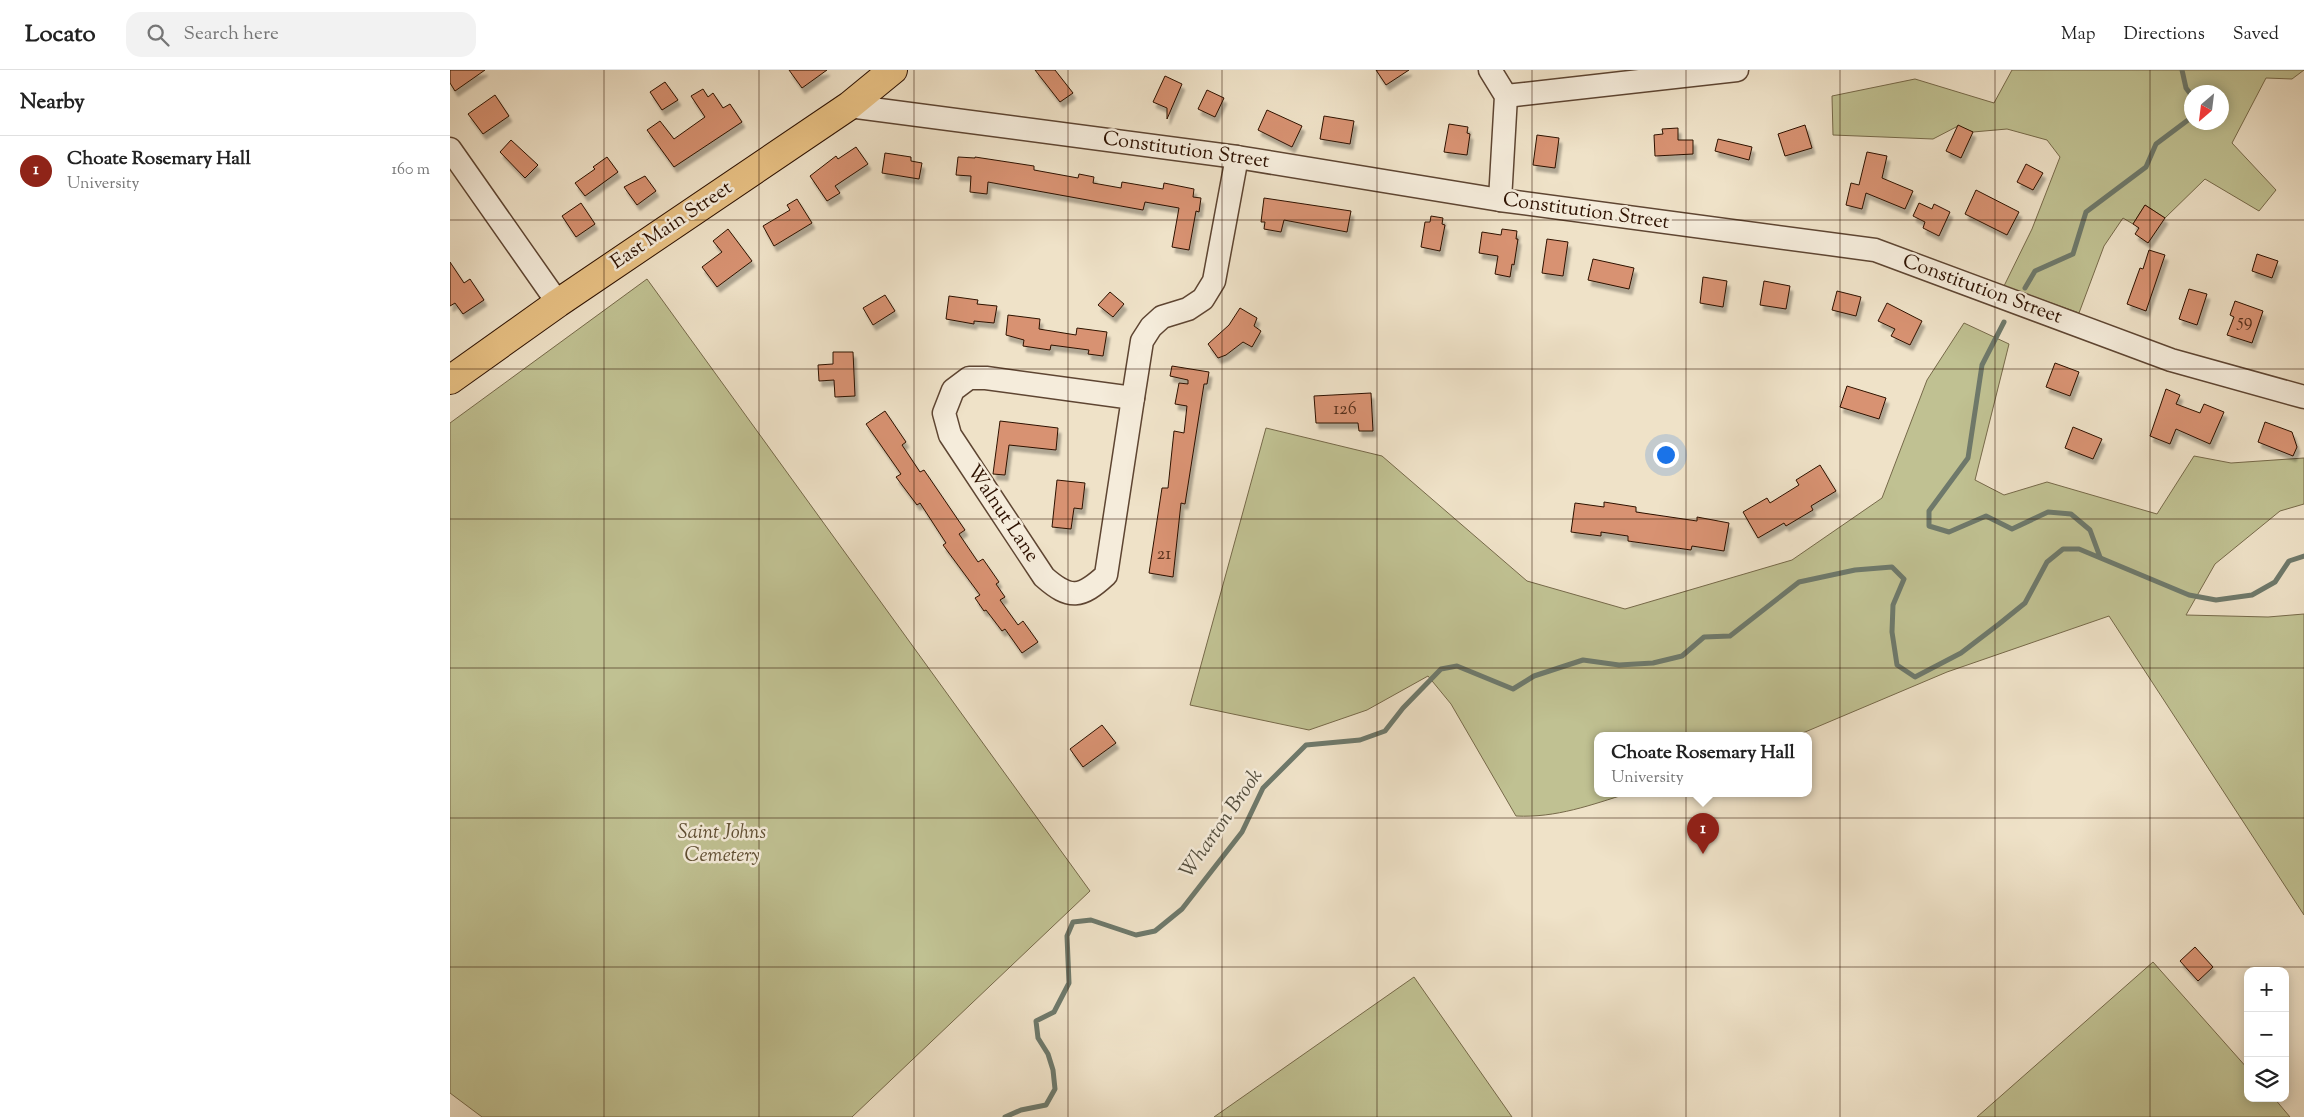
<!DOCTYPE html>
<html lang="en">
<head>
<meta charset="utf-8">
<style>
	body { margin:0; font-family:"Sorts Mill Goudy",serif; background:#f2f2f2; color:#222 }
	.controls { position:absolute; right:15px; bottom:15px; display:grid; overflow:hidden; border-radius:10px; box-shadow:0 2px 12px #0003 }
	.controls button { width:45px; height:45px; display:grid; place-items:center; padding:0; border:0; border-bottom:1px solid #e0e0e0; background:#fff; color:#222; font:25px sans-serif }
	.compass { position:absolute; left:1734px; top:15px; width:45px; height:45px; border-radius:50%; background:#fff; box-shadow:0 2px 12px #0003; rotate:208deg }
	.you { position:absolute; left:1215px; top:384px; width:18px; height:18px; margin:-12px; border:4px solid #fff; border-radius:50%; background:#1a73e8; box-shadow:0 0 0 8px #1a73e833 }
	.badge { display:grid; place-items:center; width:32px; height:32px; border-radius:50%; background:#8f2418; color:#fff; font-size:16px; font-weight:700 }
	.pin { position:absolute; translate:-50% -41px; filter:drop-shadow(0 1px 2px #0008) }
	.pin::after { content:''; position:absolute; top:26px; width:18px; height:15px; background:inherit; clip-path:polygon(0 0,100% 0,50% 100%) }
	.popup { position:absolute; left:1144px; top:662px; width:218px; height:65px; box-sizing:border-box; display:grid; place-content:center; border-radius:10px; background:#fff; filter:drop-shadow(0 1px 4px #0005); font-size:16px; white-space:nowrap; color:#767676 }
	.popup b { font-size:19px; color:#222 }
	.popup::after { content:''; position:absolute; left:50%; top:100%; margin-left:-10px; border:10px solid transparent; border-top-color:#fff }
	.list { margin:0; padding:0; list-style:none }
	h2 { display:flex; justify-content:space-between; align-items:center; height:65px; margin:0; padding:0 20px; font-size:21px }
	h2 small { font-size:16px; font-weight:400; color:#767676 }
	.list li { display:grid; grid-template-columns:32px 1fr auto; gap:15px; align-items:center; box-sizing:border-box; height:70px; padding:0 20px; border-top:1px solid #e0e0e0 }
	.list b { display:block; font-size:19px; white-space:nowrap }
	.list p { margin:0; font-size:16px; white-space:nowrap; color:#767676 }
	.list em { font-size:16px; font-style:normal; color:#767676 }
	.icon { flex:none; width:28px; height:28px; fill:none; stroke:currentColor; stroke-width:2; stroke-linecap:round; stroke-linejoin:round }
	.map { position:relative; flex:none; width:1854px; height:1047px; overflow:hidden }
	header { display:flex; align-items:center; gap:30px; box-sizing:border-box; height:70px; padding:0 25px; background:#fff; border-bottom:1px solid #e0e0e0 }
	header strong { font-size:24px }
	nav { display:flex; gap:28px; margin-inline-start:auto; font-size:18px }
	.search { width:350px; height:45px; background:#f2f2f2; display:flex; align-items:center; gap:12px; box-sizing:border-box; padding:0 18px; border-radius:15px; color:#767676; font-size:19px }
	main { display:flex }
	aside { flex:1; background:#fff }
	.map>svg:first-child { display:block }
</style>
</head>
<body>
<header>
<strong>Locato</strong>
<div class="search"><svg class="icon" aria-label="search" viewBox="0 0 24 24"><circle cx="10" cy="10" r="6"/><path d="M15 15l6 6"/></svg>Search here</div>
<nav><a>Map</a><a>Directions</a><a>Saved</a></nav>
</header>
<main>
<aside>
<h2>Nearby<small></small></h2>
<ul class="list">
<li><span class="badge">1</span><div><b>Choate Rosemary Hall</b><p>University</p></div><em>160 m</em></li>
</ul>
</aside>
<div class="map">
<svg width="1854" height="1047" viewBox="0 0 1854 1047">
	<defs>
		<filter id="shadow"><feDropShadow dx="3" dy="5.5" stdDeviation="1" flood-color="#0004"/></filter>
	</defs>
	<rect width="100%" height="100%" fill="#efe2c8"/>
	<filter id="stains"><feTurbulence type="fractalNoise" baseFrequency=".004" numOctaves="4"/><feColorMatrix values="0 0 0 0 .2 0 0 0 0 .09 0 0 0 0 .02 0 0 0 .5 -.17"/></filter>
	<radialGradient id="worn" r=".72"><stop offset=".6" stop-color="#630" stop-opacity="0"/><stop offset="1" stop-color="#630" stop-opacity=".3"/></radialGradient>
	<g fill="#c0c192" stroke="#766949" fill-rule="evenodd">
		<path d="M1562 0H1854L1842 9 1816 8 1782 73 1826 120 1809 141 1755 109 1715 148 1695 135 1683 154 1673 148 1654 176 1629 243 1554 216 1582 159 1610 87 1597 70 1557 59 1523 62 1508 56 1483 69 1383 65 1382 26 1465 9 1544 33ZM1742 22H1772V52H1742Z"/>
		<polygon points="197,209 640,821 402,1047 32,1047 0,1023 0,353"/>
		<path d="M1514 253 1559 274 1525 410 1554 425 1597 412 1707 444 1744 386 1781 393 1854 388V434L1830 441 1765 494 1736 545 1818 547 1854 544V845L1659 546 1497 602 1348 665H1148V723H1179C1141 735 1106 748 1066 746L1001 634 978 606 917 640 859 660 740 635 816 358 932 386 1077 511 1175 539 1342 490 1432 428 1477 310Z"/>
		<polygon points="1703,892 1798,999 1798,1028 1824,1028 1840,1047 1527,1047"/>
		<polygon points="964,907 1062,1047 764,1047"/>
	</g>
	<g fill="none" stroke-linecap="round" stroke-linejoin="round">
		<g stroke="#6e796b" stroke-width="5">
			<polyline points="1732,0 1736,18 1742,26"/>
			<polyline points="1575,218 1585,201 1623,184 1636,142 1696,97 1706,74 1742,47"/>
			<polyline points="1554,252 1532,295 1518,388 1479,441 1479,456 1499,462 1536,446 1562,459 1598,442 1621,444 1640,460 1650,487"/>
			<polyline points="555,1047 571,1040 596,1035 605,1019 603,1000 598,984 588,968 586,951 604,942 619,913 617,866 623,852 641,850 686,865 705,861 732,839 792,762 813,718 856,675 910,670 935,661 953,638 991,599 1007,596 1063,619 1084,606 1133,590 1169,595 1203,593 1232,586 1254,567 1280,566 1349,512 1405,500 1442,497 1454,509 1443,535 1442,562 1447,595 1465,607 1511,583 1549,554 1575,533 1597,492 1613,479 1629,479 1739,525 1766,530 1802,525 1825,512 1839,491 1854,486"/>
		</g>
	</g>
	<g fill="#d89272" stroke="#2d1100" filter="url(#shadow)">
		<polygon points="0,0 35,0 5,21 0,13"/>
		<polygon points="339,0 377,0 352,18"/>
		<polygon points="585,0 605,0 623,23 610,32"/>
		<polygon points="926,0 959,0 936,15"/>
		<polygon points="715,6 732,14 717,49 717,38 703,32"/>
		<polygon points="215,12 228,30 212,40 200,22"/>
		<polygon points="253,19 258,27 263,23 273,38 280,34 292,52 224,97 197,60 210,51 224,69 255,47 241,26"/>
		<polygon points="757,20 774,28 765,47 748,39"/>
		<polygon points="45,25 59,46 33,64 18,44"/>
		<polygon points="817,40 852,56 842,77 808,60"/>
		<polygon points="874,46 904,51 900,74 870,69"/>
		<polygon points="999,54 1018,57 1017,63 1020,64 1017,85 994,82"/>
		<polygon points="1355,55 1362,78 1335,86 1328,64"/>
		<polygon points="1508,55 1523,62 1511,88 1496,81"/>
		<polygon points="1228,58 1228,70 1243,70 1243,84 1205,86 1204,65 1213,64 1212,59"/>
		<polygon points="1087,65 1109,68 1105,98 1083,95"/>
		<polygon points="1268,69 1302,77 1299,90 1265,81"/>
		<polygon points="61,70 88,95 75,108 50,82"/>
		<polygon points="406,77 418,94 385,116 390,123 377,131 360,106 386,86 388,89"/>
		<polygon points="1417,82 1437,86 1432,108 1463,121 1455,139 1416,123 1412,139 1396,135 1401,113 1409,115"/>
		<polygon points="435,83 461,87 461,91 472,93 469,109 432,103"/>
		<polygon points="157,87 168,102 135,126 125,113 145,99 143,97"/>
		<polygon points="508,87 525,88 525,87 584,96 584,100 628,108 629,104 644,107 643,113 671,118 672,112 713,119 714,113 744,119 743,127 751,128 749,142 746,141 739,180 722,177 729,138 695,132 693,140 538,112 537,124 520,122 521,106 506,105"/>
		<polygon points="1576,94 1593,103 1583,120 1567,112"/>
		<polygon points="195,106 206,121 187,135 174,117"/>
		<polygon points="1526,120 1569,142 1557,165 1515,144"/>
		<polygon points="814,128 901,141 897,162 834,150 831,162 814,159 815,152 811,152"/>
		<polygon points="347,129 362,153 324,176 313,156 340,140 337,135"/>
		<polygon points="131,133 145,154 126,167 112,146"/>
		<polygon points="1469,133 1482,139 1484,134 1500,142 1489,166 1473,158 1475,152 1463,146"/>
		<polygon points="1695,135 1715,148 1698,173 1685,164 1689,158 1683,154"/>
		<polygon points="981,146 993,148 992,154 995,155 990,181 971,177 975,152 980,152"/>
		<polygon points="278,159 302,191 267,217 252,197 272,182 263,171"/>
		<polygon points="1052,159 1067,161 1066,169 1068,169 1064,195 1062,194 1060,207 1045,204 1048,186 1029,183 1032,162 1051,165"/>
		<polygon points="1097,169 1118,172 1113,206 1092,203"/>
		<polygon points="1699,180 1715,185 1696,241 1677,234 1690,198 1693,199"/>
		<polygon points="1807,184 1828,191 1822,208 1802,201"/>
		<polygon points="1143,189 1184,198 1179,219 1138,210"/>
		<polygon points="0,192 14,213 20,209 34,230 13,244 5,233 0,236"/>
		<polygon points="1253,207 1277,211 1273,237 1250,233"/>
		<polygon points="1314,211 1340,216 1336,239 1310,235"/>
		<polygon points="1739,219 1757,224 1747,255 1729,249"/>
		<polygon points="1387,221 1411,227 1406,246 1382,240"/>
		<polygon points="660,222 674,234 663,247 648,235"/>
		<polygon points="435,225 445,241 423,255 413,238"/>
		<polygon points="499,226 528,230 527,234 547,236 544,253 524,251 524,254 496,249"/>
		<polygon points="1785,231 1813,241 1802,273 1777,265 1784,247 1780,245"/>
		<polygon points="1437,233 1472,251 1460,275 1441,266 1445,259 1428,251"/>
		<polygon points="790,238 807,248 804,256 811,261 802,277 793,272 776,285 768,288 758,274 779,255"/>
		<polygon points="558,245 590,249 589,259 626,265 627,258 657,262 653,286 638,284 639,280 601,275 600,280 573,276 574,270 556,265"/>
		<polygon points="383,282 403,282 405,326 385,327 384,310 369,311 368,295 383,294"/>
		<polygon points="1605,293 1629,302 1620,326 1596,317"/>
		<polygon points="722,296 759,302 757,314 754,314 735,434 731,433 723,507 699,503 712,418 718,418 724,361 734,363 737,336 725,334 729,313 738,314 738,310 720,306"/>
		<polygon points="1397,316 1436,328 1429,349 1390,337"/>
		<polygon points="1716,319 1730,325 1726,334 1750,343 1754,334 1774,342 1760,374 1726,359 1720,374 1700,366"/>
		<polygon points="921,323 923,361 909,361 908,353 866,353 864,326"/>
		<polygon points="435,341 456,372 452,375 470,402 474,400 515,460 509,464 528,492 533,489 549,512 546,514 555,527 550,530 568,555 573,551 588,572 572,583 555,559 552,561 536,540 534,541 525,528 530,525 493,475 496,473 470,433 467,435 446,407 451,404 416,354"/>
		<polygon points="550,351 608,358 606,380 559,375 555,405 543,404"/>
		<polygon points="1815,352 1842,362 1847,377 1843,386 1808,372"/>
		<polygon points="1623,357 1652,369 1643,389 1615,378"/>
		<polygon points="1370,395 1386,421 1361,436 1363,440 1336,456 1334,453 1308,468 1293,442 1317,428 1320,433 1349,415 1346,410"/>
		<polygon points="607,410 635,413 632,439 624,438 621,459 602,457"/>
		<polygon points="1154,432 1186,437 1186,442 1247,451 1247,447 1279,453 1274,481 1242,476 1241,480 1178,471 1178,466 1151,462 1151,466 1121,462 1125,433 1154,437"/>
		<polygon points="652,655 666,673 633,697 620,679"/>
		<polygon points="1745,877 1763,897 1748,911 1730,891"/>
	</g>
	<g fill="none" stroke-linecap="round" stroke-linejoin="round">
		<defs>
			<g id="minor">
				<polyline points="1040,0 1056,26 1050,130"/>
				<polyline points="1056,26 1287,0"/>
				<polyline points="399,36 787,87 1050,130 1425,180 1721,290 1854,327"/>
				<polyline points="0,79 108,233"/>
				<path d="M519 308H536L683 328 656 505C631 528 620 530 594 507L500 365 494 343 503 320Z"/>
				<polyline points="683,328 692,271 701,257 712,247 738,239 753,229 764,211 787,87"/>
			</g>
			<polyline id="major" points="0,310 108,233 399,36 443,0"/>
		</defs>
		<use href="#minor" stroke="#5e4532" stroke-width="25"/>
		<use href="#major" stroke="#2d1100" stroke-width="30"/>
		<use href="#minor" stroke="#f5ecdb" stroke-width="22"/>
		<use href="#major" stroke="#e8c184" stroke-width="28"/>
	</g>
	<path fill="none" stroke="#2d1100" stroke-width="1" stroke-opacity="0.55" d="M154 0V1047M309 0V1047M464 0V1047M618 0V1047M772 0V1047M927 0V1047M1082 0V1047M1236 0V1047M1390 0V1047M1545 0V1047M1700 0V1047M0 150H1854M0 299H1854M0 449H1854M0 598H1854M0 748H1854M0 897H1854"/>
	<g text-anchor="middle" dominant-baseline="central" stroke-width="5" stroke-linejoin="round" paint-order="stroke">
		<g font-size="18" fill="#58311c">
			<text x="1795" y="252">59</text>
			<text x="895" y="340">126</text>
			<text x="714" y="485">21</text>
		</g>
		<g font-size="20" fill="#2d1100" stroke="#f5ecdb">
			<text transform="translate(736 81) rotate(8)">Constitution Street</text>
			<text transform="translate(1136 142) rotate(8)">Constitution Street</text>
			<text transform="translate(222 156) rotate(-34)">East Main Street</text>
			<text transform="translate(1532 220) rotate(20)">Constitution Street</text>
			<text transform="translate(552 444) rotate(56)">Walnut Lane</text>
		</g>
		<g font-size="20" font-style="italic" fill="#604f33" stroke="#f5ecdb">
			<text x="272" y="763">Saint Johns<tspan x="272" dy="23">Cemetery</tspan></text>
		</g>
		<g font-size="21" font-style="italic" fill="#534e3e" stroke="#f5ecdb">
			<text transform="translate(772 754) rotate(-55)">Wharton Brook</text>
		</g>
	</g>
	<rect width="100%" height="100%" filter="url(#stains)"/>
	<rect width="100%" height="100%" fill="url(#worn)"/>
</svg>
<div class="controls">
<button>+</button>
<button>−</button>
<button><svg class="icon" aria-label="layers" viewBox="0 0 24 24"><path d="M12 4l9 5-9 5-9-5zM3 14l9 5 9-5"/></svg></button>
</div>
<svg class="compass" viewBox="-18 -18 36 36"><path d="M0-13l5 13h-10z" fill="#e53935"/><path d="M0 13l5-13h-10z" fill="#767676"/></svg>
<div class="you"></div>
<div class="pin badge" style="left:1253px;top:784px">1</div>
<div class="popup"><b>Choate Rosemary Hall</b>University</div>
</div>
</main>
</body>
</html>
